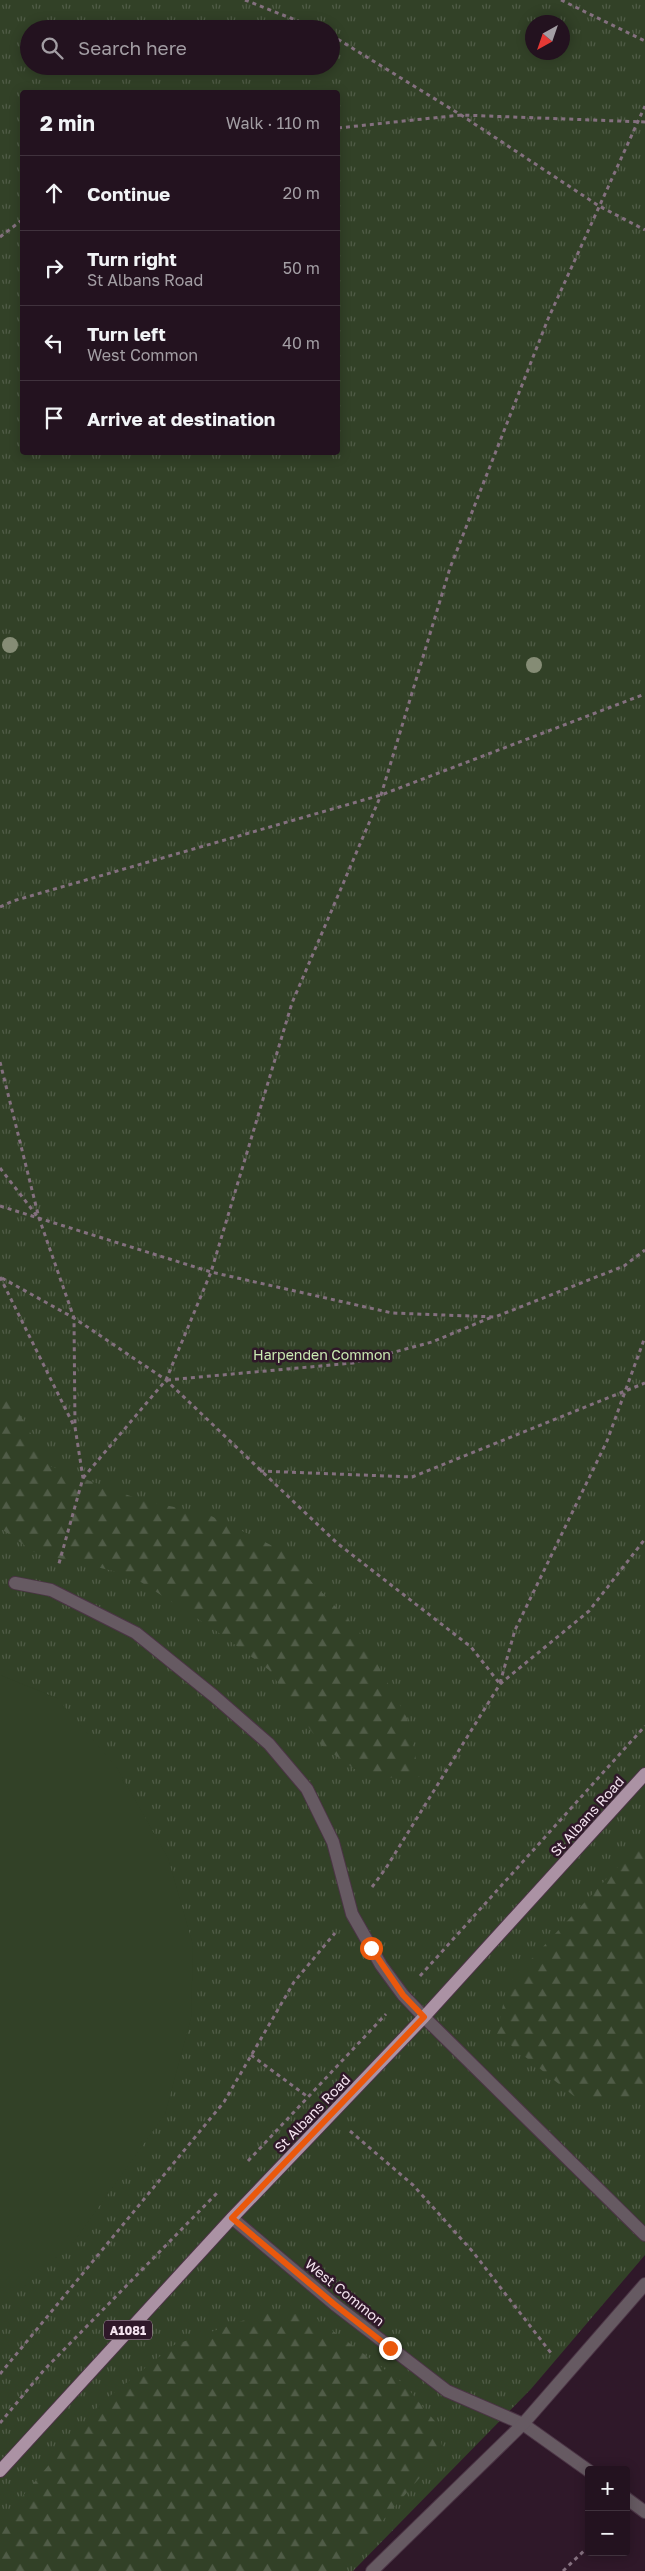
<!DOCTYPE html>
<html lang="en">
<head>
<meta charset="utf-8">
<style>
	body { margin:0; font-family:"Golos Text",sans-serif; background:#2b1b28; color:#f1f3f6 }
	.controls { position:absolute; right:15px; bottom:15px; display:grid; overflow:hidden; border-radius:5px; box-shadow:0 2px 12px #0003 }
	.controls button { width:45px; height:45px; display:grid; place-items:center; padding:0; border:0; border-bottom:1px solid #40323d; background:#23121f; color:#f1f3f6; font:25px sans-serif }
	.compass { position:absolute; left:525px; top:15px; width:45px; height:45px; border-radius:50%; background:#23121f; box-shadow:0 2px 12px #0003; rotate:220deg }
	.stop { position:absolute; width:15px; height:15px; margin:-11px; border:4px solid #ea580c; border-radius:50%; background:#fff }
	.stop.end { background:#ea580c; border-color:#fff; box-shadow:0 1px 5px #0008 }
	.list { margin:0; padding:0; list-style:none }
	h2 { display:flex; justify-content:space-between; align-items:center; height:65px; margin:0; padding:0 20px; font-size:21px }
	h2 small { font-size:16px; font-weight:400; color:#a39ea4 }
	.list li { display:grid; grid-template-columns:32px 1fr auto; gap:15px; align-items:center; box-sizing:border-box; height:75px; padding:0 20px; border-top:1px solid #40323d }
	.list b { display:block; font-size:19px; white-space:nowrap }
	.list p { margin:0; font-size:16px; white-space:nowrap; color:#a39ea4 }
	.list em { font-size:16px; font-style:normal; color:#a39ea4 }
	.icon { flex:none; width:28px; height:28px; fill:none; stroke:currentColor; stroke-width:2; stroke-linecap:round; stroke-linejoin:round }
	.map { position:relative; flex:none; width:645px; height:2571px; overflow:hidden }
	.search { position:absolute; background:#23121f; box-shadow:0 2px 12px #0003; left:20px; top:20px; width:320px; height:55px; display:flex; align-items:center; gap:12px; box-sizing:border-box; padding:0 18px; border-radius:28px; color:#a39ea4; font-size:19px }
	.panel { position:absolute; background:#23121f; box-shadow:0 2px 12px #0003; left:20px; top:90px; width:320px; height:365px; border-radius:5px }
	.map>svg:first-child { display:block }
</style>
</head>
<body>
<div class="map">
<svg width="645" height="2571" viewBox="0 0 645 2571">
	<defs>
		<pattern id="grass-tufts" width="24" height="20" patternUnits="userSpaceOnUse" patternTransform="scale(1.25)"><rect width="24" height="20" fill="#324127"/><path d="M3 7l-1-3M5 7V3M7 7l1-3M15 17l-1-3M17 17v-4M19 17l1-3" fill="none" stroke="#505c47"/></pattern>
		<pattern id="forest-firs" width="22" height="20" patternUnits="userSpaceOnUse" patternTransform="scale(1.25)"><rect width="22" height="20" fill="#324127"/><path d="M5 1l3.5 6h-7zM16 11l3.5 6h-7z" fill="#505c47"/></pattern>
	</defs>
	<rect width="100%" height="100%" fill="#2f1829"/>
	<path fill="url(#grass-tufts)" fill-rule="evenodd" d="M0 0H645V2255L531 2389 353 2571H0ZM532 22H562V52H532ZM29 29H331V66H29ZM22 92H338V452H22Z"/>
	<g fill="url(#forest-firs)">
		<polygon points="0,1381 50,1466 141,1500 207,1514 281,1550 359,1631 407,1718 420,1777 367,1778 321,1745 269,1670 215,1630 130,1575 34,1552 0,1528"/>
		<polygon points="645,1838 645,2097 580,2101 497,2034 507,1985"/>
		<polygon points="273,2310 313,2316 404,2384 438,2425 443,2451 371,2534 332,2571 0,2571 0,2523 101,2403 174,2345"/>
	</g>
	<polygon fill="#324127" points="0,1675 57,1698 117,1768 168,1858 193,1945 191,2018 165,2114 73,2243 0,2307"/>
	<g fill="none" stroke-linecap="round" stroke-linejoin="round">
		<defs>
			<g id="lane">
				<polyline points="15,1583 51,1590 136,1633 214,1696 269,1744 307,1789 333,1842 352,1914 381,1965 403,1995 424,2017"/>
				<polyline points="523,2424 589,2471"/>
				<polyline points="626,2498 645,2512"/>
			</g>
			<g id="street">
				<polyline points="424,2017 645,2235"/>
				<polyline points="232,2218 334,2304 447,2391 523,2424"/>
				<polyline points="372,2571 523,2424 645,2284"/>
			</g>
			<polyline id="primary" points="0,2471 232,2218 424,2017 645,1774"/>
		</defs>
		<use href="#lane" stroke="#4b3445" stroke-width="14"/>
		<use href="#street" stroke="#4b3445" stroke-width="14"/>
		<use href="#primary" stroke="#4b3445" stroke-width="14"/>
		<g stroke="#84707f" stroke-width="3" stroke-dasharray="4 4" stroke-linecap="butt">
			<polyline points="245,0 318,29"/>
			<polyline points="561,0 645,41"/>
			<polyline points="331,35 461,115 599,206 645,230"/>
			<polyline points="338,128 461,115 645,122"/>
			<polyline points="0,237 22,220"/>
			<polyline points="0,907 13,901 381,795 645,694"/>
			<polyline points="0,1062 39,1218 74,1318 75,1427 83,1478 58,1567"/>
			<polyline points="0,1168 37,1216"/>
			<polyline points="0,1206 211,1272 392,1313 495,1317 624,1266 645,1250"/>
			<polyline points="0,1277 73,1424"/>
			<polyline points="2,1278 74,1318 166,1380 337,1543 471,1647 500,1684"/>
			<polyline points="167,1380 353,1363 432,1342 492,1317"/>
			<polyline points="260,1471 412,1477 645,1383"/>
			<polyline points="83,1478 166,1380 211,1272 292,1003 381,795 450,568 548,319 645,106"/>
			<polyline points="500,1683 515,1630 607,1441 645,1337"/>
			<polyline points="372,1887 386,1868 500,1684 589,1611 645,1539"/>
			<polyline points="420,1976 645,1726"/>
			<polyline points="251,2055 308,2097"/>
			<polyline points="350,2131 413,2185 473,2252 551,2353"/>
			<polyline points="248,2161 386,2014"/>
			<polyline points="0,2374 224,2102 294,1982 335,1933"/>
			<polyline points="0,2423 44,2370 219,2191"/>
			<polyline points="563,2571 589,2546"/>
		</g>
		<use href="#lane" stroke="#665a62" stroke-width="12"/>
		<use href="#street" stroke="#665a62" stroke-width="12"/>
		<use href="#primary" stroke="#ab92a4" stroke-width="12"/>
	</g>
	<g fill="#858c75">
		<circle cx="10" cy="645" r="8"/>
		<circle cx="534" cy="665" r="8"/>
	</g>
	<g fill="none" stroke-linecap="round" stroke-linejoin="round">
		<polyline stroke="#ea580c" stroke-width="6" points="371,1948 403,1995 424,2017 232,2218 334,2304 390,2348"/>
	</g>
	<g text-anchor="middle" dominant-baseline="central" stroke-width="5" stroke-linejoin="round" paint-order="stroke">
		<rect fill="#2f1829" stroke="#b9a6b4" stroke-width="1" x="104" y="2320.5" width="48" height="19" rx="4"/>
		<g font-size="12" font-weight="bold" fill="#f4e3ef">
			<text x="128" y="2330">A1081</text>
		</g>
		<g font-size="14" fill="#cbebb3" stroke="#2f1829">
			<text x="322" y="1354">Harpenden Common</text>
		</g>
		<g font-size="14" fill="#f4e3ef" stroke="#2f1829">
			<text transform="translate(587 1816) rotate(-48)">St Albans Road</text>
			<text transform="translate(312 2113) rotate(-46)">St Albans Road</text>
			<text transform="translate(345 2292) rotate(39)">West Common</text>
		</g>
	</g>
</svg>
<div class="controls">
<button>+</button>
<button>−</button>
</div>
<svg class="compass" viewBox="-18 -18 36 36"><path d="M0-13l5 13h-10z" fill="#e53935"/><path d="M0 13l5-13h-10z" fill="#a39ea4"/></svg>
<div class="stop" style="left:371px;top:1948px"></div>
<div class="stop end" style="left:390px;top:2348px"></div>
<div class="search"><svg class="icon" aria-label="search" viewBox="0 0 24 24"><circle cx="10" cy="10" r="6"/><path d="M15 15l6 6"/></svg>Search here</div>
<section class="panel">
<h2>2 min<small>Walk · 110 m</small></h2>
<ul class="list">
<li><svg class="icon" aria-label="ahead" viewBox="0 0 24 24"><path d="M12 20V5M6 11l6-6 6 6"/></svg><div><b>Continue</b></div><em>20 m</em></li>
<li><svg class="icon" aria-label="right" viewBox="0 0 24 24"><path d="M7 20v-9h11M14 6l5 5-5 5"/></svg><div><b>Turn right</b><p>St Albans Road</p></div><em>50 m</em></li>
<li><svg class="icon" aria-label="left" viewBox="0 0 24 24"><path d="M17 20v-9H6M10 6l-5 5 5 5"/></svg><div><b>Turn left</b><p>West Common</p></div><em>40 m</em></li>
<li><svg class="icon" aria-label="arrive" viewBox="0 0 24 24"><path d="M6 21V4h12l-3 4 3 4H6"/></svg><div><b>Arrive at destination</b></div></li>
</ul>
</section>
</div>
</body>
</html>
